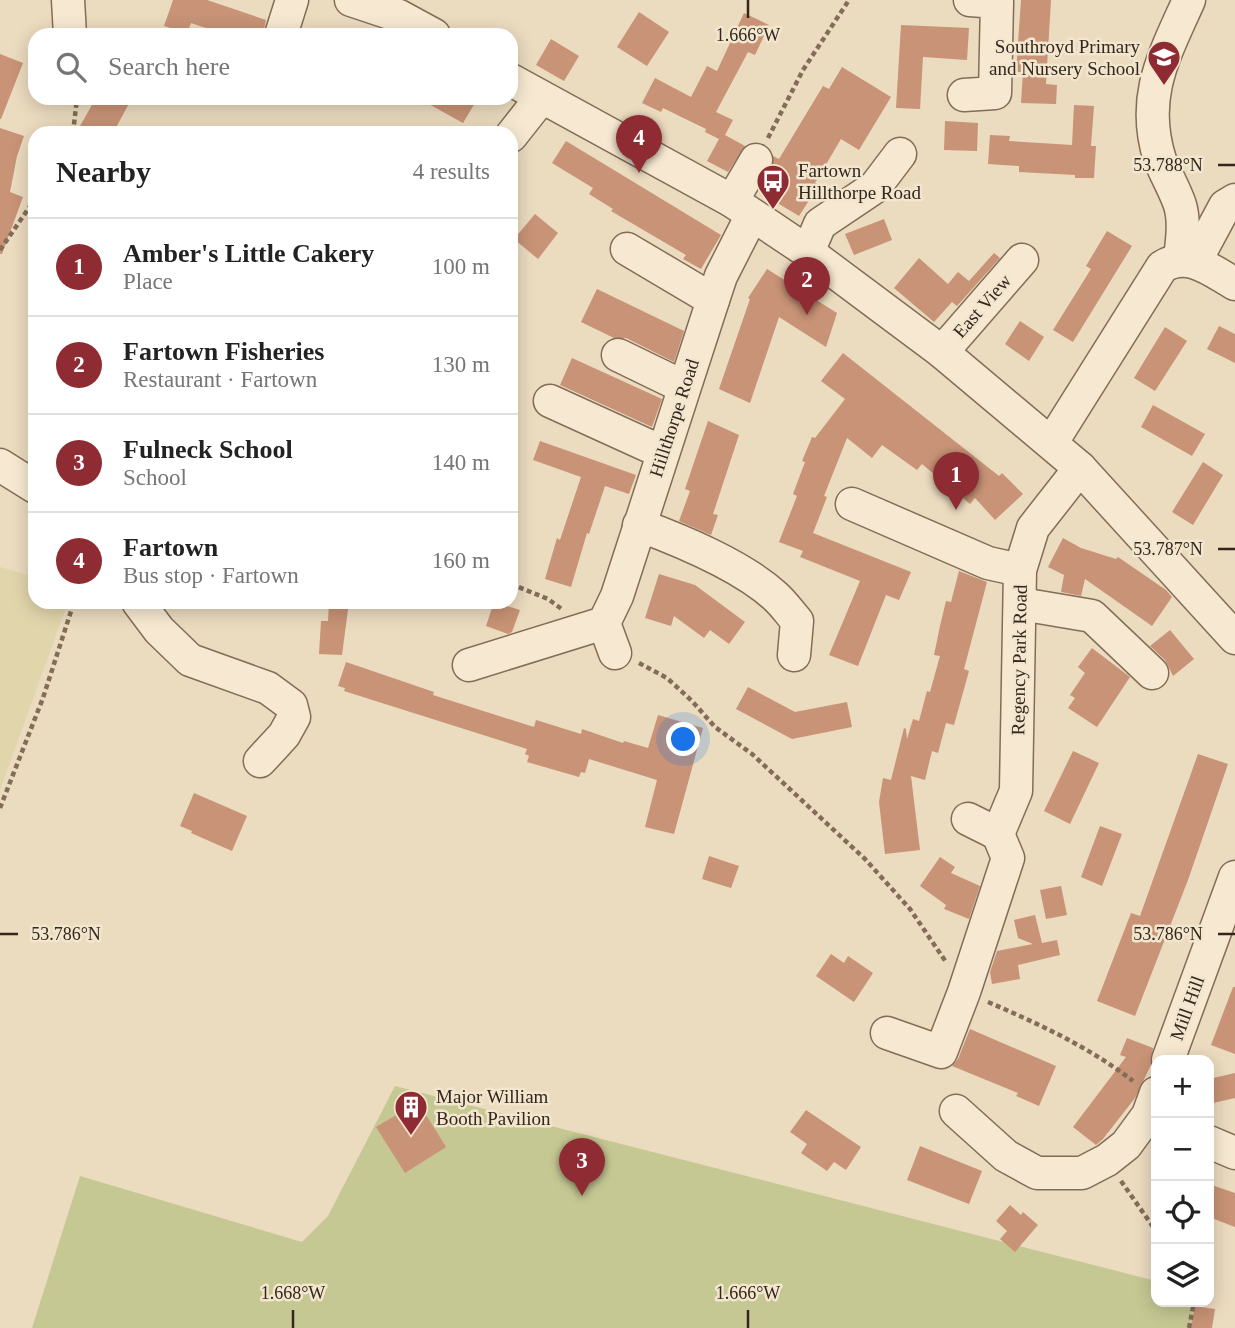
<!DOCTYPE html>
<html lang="en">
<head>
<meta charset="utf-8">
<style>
	body { margin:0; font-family:Georgia,serif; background:#f2f2f2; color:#222 }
	.controls { position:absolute; right:21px; bottom:21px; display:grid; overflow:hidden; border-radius:14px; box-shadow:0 4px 18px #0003 }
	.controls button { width:63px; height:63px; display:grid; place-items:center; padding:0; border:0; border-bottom:2px solid #e0e0e0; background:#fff; color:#222; font:35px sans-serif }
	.you { position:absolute; left:684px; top:740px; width:24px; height:24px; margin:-18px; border:5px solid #fff; border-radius:50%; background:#1a73e8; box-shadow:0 0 0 10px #1a73e833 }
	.badge { display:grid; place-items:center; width:46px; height:46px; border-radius:50%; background:#8f2b32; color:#fff; font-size:23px; font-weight:700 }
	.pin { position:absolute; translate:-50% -58px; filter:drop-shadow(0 2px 4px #0008) }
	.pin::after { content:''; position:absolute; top:37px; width:24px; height:21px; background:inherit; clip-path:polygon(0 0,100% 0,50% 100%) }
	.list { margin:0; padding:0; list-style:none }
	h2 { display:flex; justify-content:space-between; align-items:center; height:91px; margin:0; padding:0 28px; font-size:30px }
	h2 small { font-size:23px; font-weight:400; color:#767676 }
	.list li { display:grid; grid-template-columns:46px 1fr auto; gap:21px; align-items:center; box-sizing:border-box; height:98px; padding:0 28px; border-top:2px solid #e0e0e0 }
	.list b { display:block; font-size:26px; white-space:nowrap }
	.list p { margin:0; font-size:23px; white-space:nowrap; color:#767676 }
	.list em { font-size:23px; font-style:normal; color:#767676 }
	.icon { flex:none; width:38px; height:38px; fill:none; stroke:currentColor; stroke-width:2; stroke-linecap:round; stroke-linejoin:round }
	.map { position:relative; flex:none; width:1235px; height:1328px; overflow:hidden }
	.search { position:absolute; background:#fff; box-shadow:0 4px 18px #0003; left:28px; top:28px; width:490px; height:77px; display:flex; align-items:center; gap:18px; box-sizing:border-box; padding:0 24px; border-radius:21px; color:#767676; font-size:26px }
	.panel { position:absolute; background:#fff; box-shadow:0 4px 18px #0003; left:28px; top:126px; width:490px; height:483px; border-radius:21px }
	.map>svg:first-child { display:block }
</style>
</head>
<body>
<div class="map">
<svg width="1235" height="1328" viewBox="0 0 1235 1328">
	<rect width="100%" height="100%" fill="#ebdbbf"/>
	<polygon fill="#e1d5ac" points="0,567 35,577 35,602 68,602 0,790"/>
	<polygon fill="#c6c893" points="395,1086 1156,1281 1156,1302 1202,1302 1198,1328 32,1328 80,1176 302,1242 328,1216"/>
	<g fill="#c89376">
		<polygon points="173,0 207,0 266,20 263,35 226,35 191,23 187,33 164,26"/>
		<polygon points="1021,0 1051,0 1046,84 1057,85 1056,104 1021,103 1023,72 1016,72"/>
		<polygon points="639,12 669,32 647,66 617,47"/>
		<polygon points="744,13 769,25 755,55 748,52 716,112 733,120 725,135 745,146 728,172 707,161 719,139 705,132 706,129 663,108 661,112 642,103 655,78 691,97 707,66 717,71"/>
		<polygon points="901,25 969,28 967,60 923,57 920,109 896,108"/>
		<polygon points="551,39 579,56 564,81 536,65"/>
		<polygon points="0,54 23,63 1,119 0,119"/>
		<polygon points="842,67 891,97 859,150 841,139 815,183 819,185 799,216 759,192 772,169 773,156 779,159 823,86 829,89"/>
		<polygon points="96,98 132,98 113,133 76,133"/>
		<polygon points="418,98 478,98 463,123"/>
		<polygon points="1074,105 1094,106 1091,146 1096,146 1094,178 1075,178 1075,175 1019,172 1019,166 988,164 990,135 1010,136 1009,141 1072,145"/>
		<polygon points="945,121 978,123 977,151 944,150"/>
		<polygon points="0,128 24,136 17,156 10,192 23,197 2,254 0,254"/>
		<polygon points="566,141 721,235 701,269 683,259 686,255 611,211 613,209 589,194 593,188 552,163"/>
		<polygon points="535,214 558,233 538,259 514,239"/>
		<polygon points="884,219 892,240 854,255 845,234"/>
		<polygon points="1107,231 1132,246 1073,342 1053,330 1091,269 1086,266"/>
		<polygon points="994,253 1000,258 957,306 952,302 934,322 894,288 919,258 948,284 958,272 969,281"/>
		<polygon points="767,269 837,313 826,347 779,317 750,403 719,389 750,299 748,298"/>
		<polygon points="597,289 684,331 674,362 626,338 614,338 581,322"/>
		<polygon points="1020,321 1044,337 1029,361 1005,344"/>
		<polygon points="1219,326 1235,334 1235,363 1207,349"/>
		<polygon points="1165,327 1187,341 1155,391 1134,378"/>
		<polygon points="843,353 999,476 1002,473 1023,494 995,520 975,498 970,504 922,464 917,470 882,445 872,458 847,438 824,496 827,497 813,533 911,572 899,600 886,595 858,666 829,655 860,581 800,557 803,551 779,542 797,496 793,494 805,462 802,461 812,437 815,438 845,399 821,381"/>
		<polygon points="572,358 662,399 652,427 560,385"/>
		<polygon points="1153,405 1205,434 1192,456 1141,427"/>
		<polygon points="708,421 739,435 713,514 718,515 711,535 679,521 690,491 685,489"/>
		<polygon points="540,441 636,475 629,494 605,486 589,534 587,533 571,587 545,579 557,538 560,540 581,477 533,460"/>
		<polygon points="1203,462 1223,475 1193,525 1172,512"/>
		<polygon points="1063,538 1081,548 1116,559 1118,557 1166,590 1172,597 1152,626 1085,579 1081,596 1061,592 1064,575 1048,567"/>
		<polygon points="959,571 987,582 964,669 969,671 954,725 946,723 938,753 932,751 925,780 911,776 920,850 885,854 879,802 883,778 891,780 904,728 906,729 907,739 913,719 919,721 927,691 930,692 940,656 934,655 940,626 946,601 951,602"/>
		<polygon points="659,574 695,585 745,622 729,644 710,630 704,638 674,616 671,626 645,618"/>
		<polygon points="329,602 349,602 342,655 319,654 321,621 328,621"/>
		<polygon points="494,602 520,610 512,632 508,634 486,626"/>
		<polygon points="1170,630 1194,659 1173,676 1165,660 1150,646"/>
		<polygon points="1092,648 1130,677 1097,727 1068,708 1075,698 1070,695 1085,673 1078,667"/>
		<polygon points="346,662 434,692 433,695 534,727 536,720 581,734 582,729 623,743 624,741 648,748 658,715 703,728 674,834 645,827 657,780 589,759 585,773 581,772 579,777 527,762 529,756 525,754 527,749 344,691 345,688 338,686"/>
		<polygon points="748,687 795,712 847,702 852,727 792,739 736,709"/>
		<polygon points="1073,751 1099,763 1070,824 1044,811"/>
		<polygon points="1198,754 1228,764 1188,880 1135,1016 1097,1001 1131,913 1140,916"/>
		<polygon points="194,793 247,816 232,851 191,833 192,831 180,826"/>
		<polygon points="1100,826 1122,834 1102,886 1081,877"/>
		<polygon points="709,856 739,866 731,888 702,879"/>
		<polygon points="940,857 955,867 951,873 980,886 969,919 944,909 946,905 920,886"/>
		<polygon points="1061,886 1067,915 1046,919 1040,890"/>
		<polygon points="1035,915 1042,943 1057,940 1060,955 1018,965 1020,979 992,984 990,972 997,951 1033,944 1018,938 1014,920"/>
		<polygon points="831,954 844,963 848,956 873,973 854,1002 816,976"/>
		<polygon points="1233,987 1235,987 1235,1054 1211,1045"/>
		<polygon points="970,1029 1056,1066 1039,1106 1016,1096 1018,1093 952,1066 958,1059"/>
		<polygon points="1127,1038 1153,1048 1151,1065 1135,1098 1103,1139 1096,1145 1073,1127 1126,1057 1120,1055"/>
		<polygon points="1235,1073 1235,1098 1209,1104 1209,1079"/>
		<polygon points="418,1102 446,1147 405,1173 376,1127"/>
		<polygon points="806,1110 861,1147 846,1170 834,1162 827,1171 801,1153 807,1144 790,1132"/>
		<polygon points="920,1146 982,1171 969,1204 907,1180"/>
		<polygon points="1209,1184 1235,1193 1235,1227 1209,1217"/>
		<polygon points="1010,1205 1021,1215 1023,1212 1038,1225 1015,1252 1000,1239 1007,1231 996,1221"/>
		<polygon points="1195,1306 1215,1309 1212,1328 1191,1328"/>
	</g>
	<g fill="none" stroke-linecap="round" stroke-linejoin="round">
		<defs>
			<g id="minor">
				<polyline points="68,0 70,35"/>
				<polyline points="351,0 399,16 434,35"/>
				<polyline points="281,35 292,0"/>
				<polyline points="511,80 732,201 808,252 942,352 1080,468 1235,638"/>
				<polyline points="964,95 995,93 997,2 970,0"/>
				<polyline points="511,136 541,98"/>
				<polyline points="732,201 756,160"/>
				<polyline points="627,249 713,300"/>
				<polyline points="808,252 820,224 875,187 900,154"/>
				<path d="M1180 259C1182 241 1185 222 1180 205 1175 190 1166 175 1160 160 1140 97 1164 56 1189 0"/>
				<polyline points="1195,262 1225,206 1235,200"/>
				<polyline points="942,352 1022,260"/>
				<polyline points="618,355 684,387"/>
				<polyline points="550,401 662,452"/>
				<path d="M1052 442 1162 267C1188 250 1212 271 1235 284"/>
				<polyline points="0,465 35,487"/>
				<polyline points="852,504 988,563 1020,570"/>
				<path d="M639 525C682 541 741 565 775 596 783 603 790 613 797 621L794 655"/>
				<polyline points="138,602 159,630 190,660 268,688 291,705 294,717 284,735 260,761"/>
				<polyline points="1021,604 1092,616 1152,673"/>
				<polyline points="604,623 615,653"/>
				<polyline points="469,665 604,623 617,596 713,300 721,276 752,215"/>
				<polyline points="968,819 998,834 1016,791 1020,570 1033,528 1080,468"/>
				<polyline points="887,1033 941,1052 964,992 1008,858 998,834"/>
				<polyline points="1168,1060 1235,877"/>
				<polyline points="956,1111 1006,1156 1037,1173 1082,1173 1107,1160 1126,1145 1148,1115 1156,1093"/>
				<polyline points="1209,1142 1235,1153"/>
			</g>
		</defs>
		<use href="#minor" stroke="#836c58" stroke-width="35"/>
		<g stroke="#836c58" stroke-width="4.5" stroke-dasharray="5 3.5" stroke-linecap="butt">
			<polyline points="73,133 77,98"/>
			<polyline points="768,138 803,70 849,0"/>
			<polyline points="0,250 35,199"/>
			<polyline points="511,584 548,599 563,610"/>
			<polyline points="639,663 667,678 692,701 715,727 752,754 865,859 910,909 946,962"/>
			<polyline points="0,808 43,698 74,602"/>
			<path d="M988 1002C1039 1024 1089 1047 1133 1081"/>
			<polyline points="1121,1181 1156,1231"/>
			<polyline points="1189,1328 1194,1302"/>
		</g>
		<use href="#minor" stroke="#f7e9d1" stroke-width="32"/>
	</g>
	<path fill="none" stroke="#33261c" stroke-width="2.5" d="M748 0V18M1218 165H1235M1218 549H1235M0 934H18M1218 934H1235M293 1310V1328M748 1310V1328"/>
	<defs>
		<symbol id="school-pin" viewBox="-11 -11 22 30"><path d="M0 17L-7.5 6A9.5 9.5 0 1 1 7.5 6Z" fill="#8f2b32" stroke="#f3e6ce"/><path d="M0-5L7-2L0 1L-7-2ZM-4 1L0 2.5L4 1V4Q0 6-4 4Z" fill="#fff"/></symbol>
		<symbol id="bus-pin" viewBox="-11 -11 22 30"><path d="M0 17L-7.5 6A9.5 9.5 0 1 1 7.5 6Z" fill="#8f2b32" stroke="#f3e6ce"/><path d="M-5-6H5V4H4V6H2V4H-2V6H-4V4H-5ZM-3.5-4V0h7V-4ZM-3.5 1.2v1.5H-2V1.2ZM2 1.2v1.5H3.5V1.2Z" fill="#fff"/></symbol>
		<symbol id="building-pin" viewBox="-11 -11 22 30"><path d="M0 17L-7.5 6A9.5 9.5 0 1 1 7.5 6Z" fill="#8f2b32" stroke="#f3e6ce"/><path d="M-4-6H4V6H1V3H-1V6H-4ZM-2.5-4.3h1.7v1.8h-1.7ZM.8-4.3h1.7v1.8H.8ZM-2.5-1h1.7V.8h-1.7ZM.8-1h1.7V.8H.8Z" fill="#fff"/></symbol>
	</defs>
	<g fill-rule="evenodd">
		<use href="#school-pin" x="1145" y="38" width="38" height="52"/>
		<use href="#bus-pin" x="754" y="162" width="38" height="52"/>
		<use href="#building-pin" x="392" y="1088" width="38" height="52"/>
	</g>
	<g text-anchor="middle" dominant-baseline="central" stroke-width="5" stroke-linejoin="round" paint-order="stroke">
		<g font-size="19" fill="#33261c" stroke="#f3e6ce" text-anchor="start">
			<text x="1140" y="46" text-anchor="end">Southroyd Primary<tspan x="1140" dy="22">and Nursery School</tspan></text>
			<text x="798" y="170">Fartown<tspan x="798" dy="22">Hillthorpe Road</tspan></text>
			<text x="436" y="1096">Major William<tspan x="436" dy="22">Booth Pavilion</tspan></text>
		</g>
		<g font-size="19" fill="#33261c" stroke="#f3e6ce">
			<text transform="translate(982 306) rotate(-49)">East View</text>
			<text transform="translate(674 418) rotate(-72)">Hillthorpe Road</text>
			<text transform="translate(1019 660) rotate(-89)">Regency Park Road</text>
			<text transform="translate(1187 1008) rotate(-70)">Mill Hill</text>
		</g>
	</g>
	<g font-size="18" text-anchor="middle" fill="#33261c" stroke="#f3e6ce" stroke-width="5" stroke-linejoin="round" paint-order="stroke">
		<text x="748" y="41">1.666°W</text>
		<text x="1168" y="171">53.788°N</text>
		<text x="1168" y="555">53.787°N</text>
		<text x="66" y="940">53.786°N</text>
		<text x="1168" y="940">53.786°N</text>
		<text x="293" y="1299">1.668°W</text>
		<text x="748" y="1299">1.666°W</text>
	</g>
</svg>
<div class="controls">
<button>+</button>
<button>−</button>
<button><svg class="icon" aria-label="locate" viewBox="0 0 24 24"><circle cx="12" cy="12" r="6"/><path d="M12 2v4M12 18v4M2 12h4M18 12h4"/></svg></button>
<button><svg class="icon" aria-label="layers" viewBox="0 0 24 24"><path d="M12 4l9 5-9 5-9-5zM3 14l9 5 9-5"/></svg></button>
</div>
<div class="you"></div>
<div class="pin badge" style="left:956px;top:510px">1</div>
<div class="pin badge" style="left:807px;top:315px">2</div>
<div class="pin badge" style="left:582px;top:1196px">3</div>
<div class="pin badge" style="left:639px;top:173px">4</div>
<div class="search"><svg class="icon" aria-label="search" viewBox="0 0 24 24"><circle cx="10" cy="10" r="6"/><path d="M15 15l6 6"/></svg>Search here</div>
<section class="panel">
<h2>Nearby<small>4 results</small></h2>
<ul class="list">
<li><span class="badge">1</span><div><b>Amber's Little Cakery</b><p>Place</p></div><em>100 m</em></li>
<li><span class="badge">2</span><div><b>Fartown Fisheries</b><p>Restaurant · Fartown</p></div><em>130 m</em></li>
<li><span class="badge">3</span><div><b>Fulneck School</b><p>School</p></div><em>140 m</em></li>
<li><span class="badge">4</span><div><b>Fartown</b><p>Bus stop · Fartown</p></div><em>160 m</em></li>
</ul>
</section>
</div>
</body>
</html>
